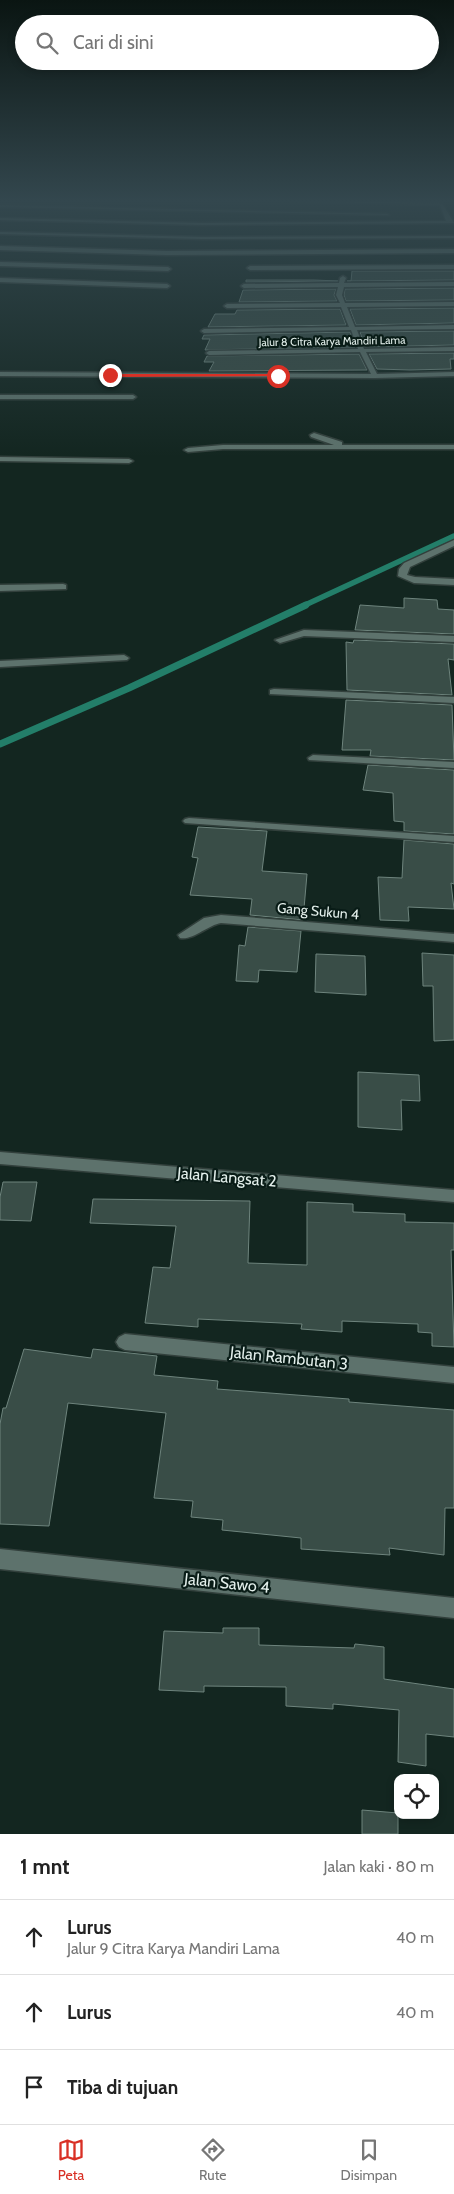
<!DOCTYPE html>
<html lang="id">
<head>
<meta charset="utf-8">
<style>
	body { margin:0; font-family:Cabin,sans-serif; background:#f6f6f6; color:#222 }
	.controls { position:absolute; right:15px; bottom:15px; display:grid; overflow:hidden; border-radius:10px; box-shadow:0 2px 8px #0003 }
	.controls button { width:45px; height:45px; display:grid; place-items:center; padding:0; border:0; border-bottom:1px solid #e0e0e0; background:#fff; color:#222; font:25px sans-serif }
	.stop { position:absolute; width:15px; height:15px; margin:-11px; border:4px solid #d93025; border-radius:50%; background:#fff }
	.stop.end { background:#d93025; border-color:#fff; box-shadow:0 1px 5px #0008 }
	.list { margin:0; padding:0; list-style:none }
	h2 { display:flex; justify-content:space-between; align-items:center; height:65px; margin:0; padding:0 20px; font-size:21px }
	h2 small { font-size:16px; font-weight:400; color:#767676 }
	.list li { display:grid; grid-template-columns:32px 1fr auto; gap:15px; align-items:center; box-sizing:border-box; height:75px; padding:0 20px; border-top:1px solid #e0e0e0 }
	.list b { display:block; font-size:19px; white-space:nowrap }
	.list p { margin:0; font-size:16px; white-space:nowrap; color:#767676 }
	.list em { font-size:16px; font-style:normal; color:#767676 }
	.icon { flex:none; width:28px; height:28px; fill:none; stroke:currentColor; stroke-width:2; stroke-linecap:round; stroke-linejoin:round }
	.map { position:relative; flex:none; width:454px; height:1834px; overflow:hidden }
	.search { position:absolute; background:#fff; box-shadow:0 2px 8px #0003; left:15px; right:15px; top:15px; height:55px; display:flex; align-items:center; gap:12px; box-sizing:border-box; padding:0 18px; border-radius:28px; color:#767676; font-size:19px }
	.sheet { height:290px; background:#fff }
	nav { display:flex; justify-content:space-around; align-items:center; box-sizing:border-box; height:70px; border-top:1px solid #e0e0e0; background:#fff; font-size:14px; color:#767676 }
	nav a { display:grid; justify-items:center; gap:2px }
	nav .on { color:#d93025 }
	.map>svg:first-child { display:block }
</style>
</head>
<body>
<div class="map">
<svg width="454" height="1834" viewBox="0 0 454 1834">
	<rect width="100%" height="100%" fill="#132620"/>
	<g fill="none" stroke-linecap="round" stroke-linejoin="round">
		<polyline stroke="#237e69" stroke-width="5.5" points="303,606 454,536"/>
		<polyline stroke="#237e69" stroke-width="7" points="0,744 129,688 306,605"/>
	</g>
	<g fill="#394d47" stroke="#6e847d">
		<polygon points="352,271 454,271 454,280 347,281 351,281"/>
		<polygon points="246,280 314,280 338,281 246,282"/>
		<polygon points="454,288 454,300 346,301 344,295 345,289"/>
		<polygon points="336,289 334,295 337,301 239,302 243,290"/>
		<polygon points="454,308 454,323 356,325 350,309"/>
		<polygon points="340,309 346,325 208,327 215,314 235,314 237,310"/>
		<polygon points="454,331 454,345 365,347 360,332"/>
		<polygon points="350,332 355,347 205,350 210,339 202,339 204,335"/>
		<polygon points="454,353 454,359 450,359 451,369 410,370 377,369 369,354"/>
		<polygon points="359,354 367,370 209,371 214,362 204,362 207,356"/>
		<polygon points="404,598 437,600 438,609 454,610 454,634 355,630 360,605 404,608"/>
		<polygon points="354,640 454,644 454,660 448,659 452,695 347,690 346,642 353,643"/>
		<polygon points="346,700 452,705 454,760 370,756 371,750 342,750"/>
		<polygon points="368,765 454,770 454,834 404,831 404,822 394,821 393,793 363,790"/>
		<polygon points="198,827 267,831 262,871 307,874 303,920 250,915 252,899 190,895 198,858 192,857"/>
		<polygon points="404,840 454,844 454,884 451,883 454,909 408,907 409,921 380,920 378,877 402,878"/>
		<polygon points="248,927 301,931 297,972 259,970 258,982 236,981 239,945 245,946"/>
		<polygon points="422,953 454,955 454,1040 434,1041 433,986 423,986"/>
		<polygon points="316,954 365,956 366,995 315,992"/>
		<polygon points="358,1072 419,1075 420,1101 401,1100 402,1130 358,1127"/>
		<polygon points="3,1182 37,1182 31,1221 0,1220 0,1197"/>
		<polygon points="93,1199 250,1201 248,1263 307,1265 307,1202 353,1204 353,1212 405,1214 405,1222 454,1223 454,1250 451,1250 454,1347 432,1346 432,1333 418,1332 418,1324 342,1321 342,1332 301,1329 302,1324 198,1319 198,1327 145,1323 153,1267 170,1268 176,1226 90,1223"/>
		<polygon points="24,1349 91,1358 93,1349 157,1356 154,1375 218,1381 217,1389 349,1399 349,1402 454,1410 454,1508 445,1508 444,1555 389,1548 390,1555 301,1549 301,1538 222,1530 223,1520 191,1517 193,1501 154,1498 166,1413 68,1403 49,1526 0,1524 0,1424 3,1408 6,1408"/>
		<polygon points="223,1628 259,1628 259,1645 354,1648 355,1644 384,1647 384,1679 454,1689 454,1737 426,1734 426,1766 398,1762 399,1710 333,1704 333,1709 286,1706 286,1687 204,1686 204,1692 159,1690 164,1631 223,1633"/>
		<polygon points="362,1810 398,1813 398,1834 362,1834"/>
	</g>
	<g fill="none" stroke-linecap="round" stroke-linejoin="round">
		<defs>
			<g id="minor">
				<polygon points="259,200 442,203 454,223 202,225 0,220 0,218 202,223 446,221 440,205"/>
				<polygon points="0,205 387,214 389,215 0,207"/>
				<polygon points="0,232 202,237 454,236 454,238 202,239 0,234"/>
				<polygon points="0,246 166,251 454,249 454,253 166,255 0,250"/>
				<polygon points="0,262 168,267 171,269 168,271 0,266"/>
				<polygon points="454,265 454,269 250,270 247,268 250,266"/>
				<polygon points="343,276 346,278 344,283 454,282 454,286 344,287 342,295 345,303 454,302 454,306 347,307 355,327 454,325 454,329 357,330 364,349 454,347 454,351 366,352 377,374 454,372 454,376 375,378 0,376 0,372 371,374 360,352 209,355 206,353 209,351 358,349 351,330 204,333 201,331 204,329 349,327 341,307 227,308 224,306 227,304 340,303 336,295 338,287 244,288 241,286 244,284 339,283 340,278"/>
				<polygon points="0,278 167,284 170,286 167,288 0,282"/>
				<polygon points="0,395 133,395 136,397 133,399 0,399"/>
				<polygon points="314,433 342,442 342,445 454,445 454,449 223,449 188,452 184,450 188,448 223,445 334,445 311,437 310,435"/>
				<polygon points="0,457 129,459 133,461 129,463 0,461"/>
				<polygon points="454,540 454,546 410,567 407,575 415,577 454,579 454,585 414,583 398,576 399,569 404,563"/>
				<polygon points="63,584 66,585 66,589 0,591 0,585"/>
				<polygon points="304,630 454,636 454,642 304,636 280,643 275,640"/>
				<polygon points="124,655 129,658 127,660 0,667 0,661"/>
				<polygon points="274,689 454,697 454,703 270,694 270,690"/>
				<polygon points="313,755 454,762 454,768 309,760 308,758"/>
				<polygon points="189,818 454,836 454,842 185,823 183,821 185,819"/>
				<path d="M221 915 454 934V942L221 923C208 925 192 941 180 938L178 935 204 918Z"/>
				<polygon points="0,1152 454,1190 454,1202 0,1164"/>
				<polygon points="125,1334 454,1367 454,1383 125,1350 119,1347 116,1342 119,1337"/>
				<polygon points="0,1549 454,1598 454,1618 0,1569"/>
			</g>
		</defs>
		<use href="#minor" stroke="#32403c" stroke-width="3"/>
		<use href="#minor" fill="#5d726c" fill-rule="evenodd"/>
	</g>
	<linearGradient id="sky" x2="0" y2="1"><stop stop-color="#0a1512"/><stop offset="0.44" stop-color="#33474e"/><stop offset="1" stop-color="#33474e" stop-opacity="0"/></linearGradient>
	<rect width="454" height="457" fill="url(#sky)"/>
	<polygon fill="#d93025" points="109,374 278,374 280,376 110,377"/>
	<g text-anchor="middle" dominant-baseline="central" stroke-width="4.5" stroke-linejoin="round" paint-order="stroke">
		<g font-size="11" fill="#e3efeb" stroke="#091c17">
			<text transform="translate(332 341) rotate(-1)">Jalur 8 Citra Karya Mandiri Lama</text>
		</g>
		<g font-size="14" fill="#e3efeb" stroke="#091c17">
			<text transform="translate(318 911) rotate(5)">Gang Sukun 4</text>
		</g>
		<g font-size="16" fill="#e3efeb" stroke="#091c17">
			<text transform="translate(227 1177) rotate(5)">Jalan Langsat 2</text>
			<text transform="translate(289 1358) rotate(6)">Jalan Rambutan 3</text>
			<text transform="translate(227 1583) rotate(6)">Jalan Sawo 4</text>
		</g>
	</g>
</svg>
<div class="controls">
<button><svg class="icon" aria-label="locate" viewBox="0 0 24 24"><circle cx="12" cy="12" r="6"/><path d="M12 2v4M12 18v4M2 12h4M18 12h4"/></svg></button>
</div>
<div class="stop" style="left:278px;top:376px"></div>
<div class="stop end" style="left:110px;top:375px"></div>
<div class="search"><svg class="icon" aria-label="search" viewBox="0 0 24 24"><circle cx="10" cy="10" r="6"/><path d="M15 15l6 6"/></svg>Cari di sini</div>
</div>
<section class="sheet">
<h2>1 mnt<small>Jalan kaki · 80 m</small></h2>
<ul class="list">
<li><svg class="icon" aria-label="ahead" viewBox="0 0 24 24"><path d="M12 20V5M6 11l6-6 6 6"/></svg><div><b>Lurus</b><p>Jalur 9 Citra Karya Mandiri Lama</p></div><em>40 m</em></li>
<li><svg class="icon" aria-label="ahead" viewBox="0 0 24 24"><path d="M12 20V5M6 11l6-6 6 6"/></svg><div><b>Lurus</b></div><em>40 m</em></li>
<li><svg class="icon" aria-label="arrive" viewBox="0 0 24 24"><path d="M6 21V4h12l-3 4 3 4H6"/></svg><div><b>Tiba di tujuan</b></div></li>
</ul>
</section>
<nav>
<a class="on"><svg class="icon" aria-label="map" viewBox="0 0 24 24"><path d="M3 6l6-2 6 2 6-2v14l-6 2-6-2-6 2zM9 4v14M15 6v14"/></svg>Peta</a>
<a><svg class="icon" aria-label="directions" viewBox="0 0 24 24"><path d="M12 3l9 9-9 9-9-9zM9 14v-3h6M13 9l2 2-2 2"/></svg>Rute</a>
<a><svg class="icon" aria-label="saved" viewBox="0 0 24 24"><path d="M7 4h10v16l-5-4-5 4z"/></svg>Disimpan</a>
</nav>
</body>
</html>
